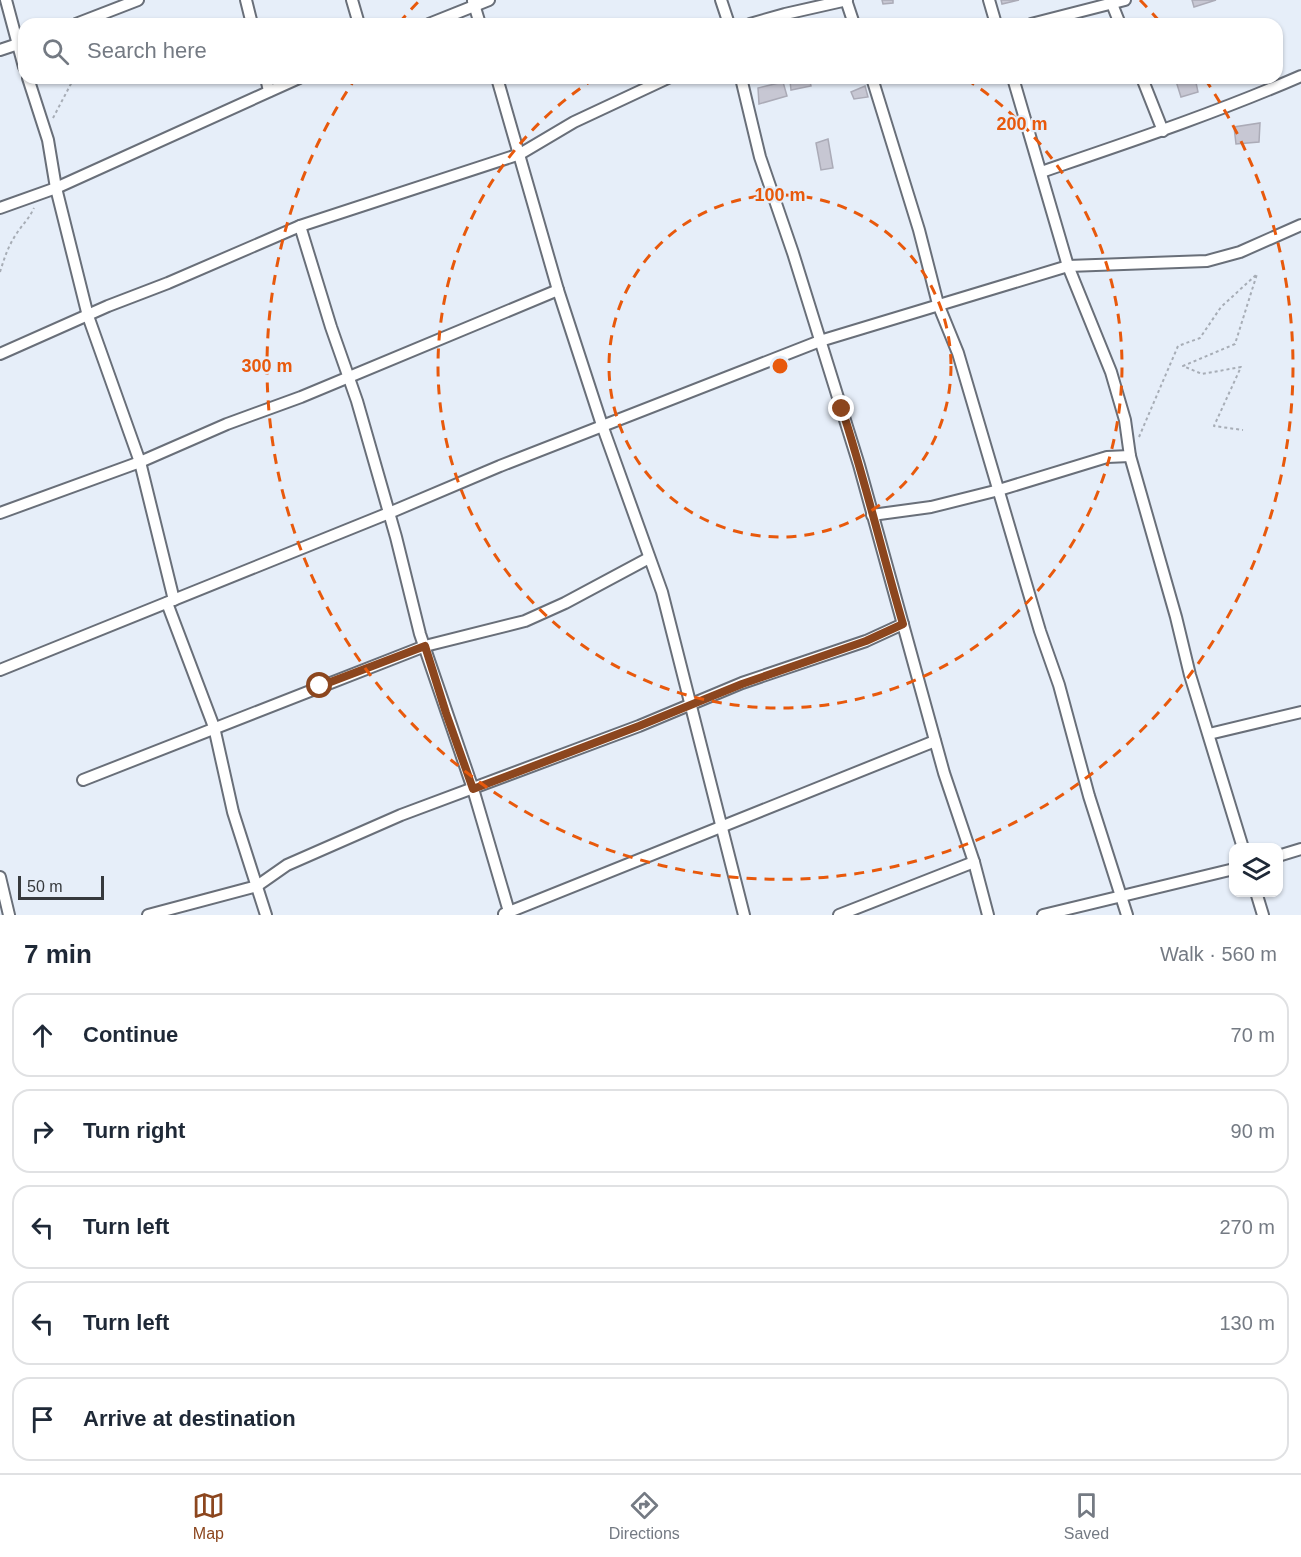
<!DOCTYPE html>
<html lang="en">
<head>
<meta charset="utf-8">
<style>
	body { margin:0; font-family:Arial,sans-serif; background:#f2f2f3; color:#1f2937 }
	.controls { position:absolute; right:18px; bottom:18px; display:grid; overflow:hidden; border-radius:12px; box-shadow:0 2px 4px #0004 }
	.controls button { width:54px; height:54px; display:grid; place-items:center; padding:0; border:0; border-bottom:2px solid #e0e1e3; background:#fff; color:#1f2937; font:30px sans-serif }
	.scale { position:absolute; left:18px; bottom:15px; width:86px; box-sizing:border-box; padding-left:6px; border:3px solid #36393d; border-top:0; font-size:16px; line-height:21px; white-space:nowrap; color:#36393d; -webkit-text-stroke:4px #e6eef9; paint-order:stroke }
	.stop { position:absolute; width:18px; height:18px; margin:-14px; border:4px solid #8c461e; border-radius:50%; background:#fff }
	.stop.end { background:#8c461e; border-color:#fff; box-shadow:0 2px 6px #0008 }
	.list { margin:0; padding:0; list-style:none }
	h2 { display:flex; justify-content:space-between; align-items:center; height:78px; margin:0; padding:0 24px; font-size:26px }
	h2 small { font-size:20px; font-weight:400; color:#747a83 }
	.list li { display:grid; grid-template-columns:39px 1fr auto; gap:18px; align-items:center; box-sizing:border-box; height:84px; margin:0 12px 12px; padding:0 12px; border:2px solid #e0e1e3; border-radius:18px }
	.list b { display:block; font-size:22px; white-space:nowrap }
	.list em { font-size:20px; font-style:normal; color:#747a83 }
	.icon { flex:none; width:33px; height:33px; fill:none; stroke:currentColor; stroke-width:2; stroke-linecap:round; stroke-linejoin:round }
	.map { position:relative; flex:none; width:1301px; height:915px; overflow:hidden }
	.search { position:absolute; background:#fff; box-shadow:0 2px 4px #0004; left:18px; right:18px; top:18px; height:66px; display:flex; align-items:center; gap:15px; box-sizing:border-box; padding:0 21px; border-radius:18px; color:#747a83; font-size:22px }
	.sheet { height:558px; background:#fff }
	nav { display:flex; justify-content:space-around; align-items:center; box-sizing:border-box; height:84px; border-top:2px solid #e0e1e3; background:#fff; font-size:16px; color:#747a83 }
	nav a { display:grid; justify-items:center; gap:3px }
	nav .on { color:#8c461e }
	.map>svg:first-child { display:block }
</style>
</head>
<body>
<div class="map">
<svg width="1301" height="915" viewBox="0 0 1301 915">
	<rect width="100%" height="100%" fill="#e6eef9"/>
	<g fill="#c7c7d3" stroke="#ababb7" stroke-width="1.5">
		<polygon points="882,0 893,0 893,3 883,4"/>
		<polygon points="1001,0 1019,0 1002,4"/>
		<polygon points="1192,0 1216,0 1194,7"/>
		<polygon points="809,78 811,86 791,90 790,81"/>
		<polygon points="1175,78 1195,78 1198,92 1181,97"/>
		<polygon points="783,82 787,96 759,104 758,88"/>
		<polygon points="865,86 868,97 854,99 851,92"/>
		<polygon points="1260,123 1259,142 1236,144 1234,127"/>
		<polygon points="828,139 833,168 821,170 816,143"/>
	</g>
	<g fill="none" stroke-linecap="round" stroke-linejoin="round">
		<defs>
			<g id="street">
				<polyline points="6,0 24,67"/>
				<polyline points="246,0 252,24"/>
				<polyline points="352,0 359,24"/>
				<polyline points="721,0 729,24"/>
				<polyline points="846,0 854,24"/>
				<polyline points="989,0 996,24"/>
				<polyline points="473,1 480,24"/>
				<polyline points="1112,4 1120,24"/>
				<polyline points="76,24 138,0"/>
				<polyline points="429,24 489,0"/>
				<polyline points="750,24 785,14 847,0"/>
				<polyline points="1031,24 1125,0"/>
				<polyline points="0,50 24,42"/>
				<polyline points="28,78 48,140 56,188 88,316 140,462 174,600"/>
				<polyline points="266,78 269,91"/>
				<polyline points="497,78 558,290 602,425 662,592 744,915"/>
				<polyline points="741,78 760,157 793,253 859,465 944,773 974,862 988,915"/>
				<polyline points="872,78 919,230 938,304 958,353 1040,631 1059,685 1089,796 1127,915"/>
				<polyline points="1013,78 1068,266 1111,372 1125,420 1130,456 1176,617 1190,675 1243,848"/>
				<polyline points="1142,78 1163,131"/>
				<path d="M1041 172C1129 142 1216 113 1301 76"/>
				<polyline points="0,208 56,188 299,78"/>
				<polyline points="300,226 331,327 357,401 396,537 420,634 473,789 510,915"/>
				<polyline points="0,354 108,306 168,283 300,226 520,154 574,122 668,78"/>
				<polyline points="0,513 140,462 227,424 301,397 558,290"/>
				<polyline points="872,515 931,507 999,490 1107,457 1130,456"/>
				<polyline points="167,603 214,727 233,812 266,915"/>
				<polyline points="0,670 389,513 500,466 820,341 1068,266 1207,261 1240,252 1301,225"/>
				<polyline points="1209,734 1301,712"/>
				<polyline points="83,780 425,646 525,621 565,603 649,558"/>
				<polyline points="1278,856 1301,849"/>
				<polyline points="0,877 9,915"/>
				<polyline points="1256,892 1263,915"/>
				<polyline points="504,914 935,741"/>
				<polyline points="148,915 257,886 287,865 401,815 639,726 742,683 866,641 903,624"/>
				<polyline points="839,915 974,862"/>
				<polyline points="1043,915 1234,869"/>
			</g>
		</defs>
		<use href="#street" stroke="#696f79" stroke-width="14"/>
		<g stroke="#a7adb6" stroke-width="2" stroke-dasharray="3 3" stroke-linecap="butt">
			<polyline points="53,118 74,78"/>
			<path d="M0 272C4 259 8 247 15 236 21 226 29 219 34 208"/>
			<polyline points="1139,437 1178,346 1200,338 1221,307 1257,274 1235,344 1183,366 1202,374 1241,367 1214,426 1243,430"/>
		</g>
		<use href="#street" stroke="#fff" stroke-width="10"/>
	</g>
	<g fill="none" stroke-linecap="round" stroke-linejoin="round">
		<path stroke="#8c461e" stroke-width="8" d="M320 686 425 646 446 713 473 789 639 726 742 684 866 641 903 624C882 552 865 480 842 409"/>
	</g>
	<g fill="none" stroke="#e8590c" stroke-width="3" stroke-dasharray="10 8">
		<circle cx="780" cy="366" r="171"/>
		<path d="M966 79A342 342 0 1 1 594 79"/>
		<path d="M399 23A513 513 0 0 1 420 0M1140 0A513 513 0 0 1 1161 23M1205 79A513 513 0 1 1 355 79"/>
	</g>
	<circle cx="780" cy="366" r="9" fill="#e8590c" stroke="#e6eef9" stroke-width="3"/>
	<g font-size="18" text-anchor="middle" font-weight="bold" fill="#e8590c" stroke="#e6eef9" stroke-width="4.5" stroke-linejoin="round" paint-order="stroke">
		<text x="1022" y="130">200 m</text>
		<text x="780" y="201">100 m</text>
		<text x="267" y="372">300 m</text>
	</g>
</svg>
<div class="controls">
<button><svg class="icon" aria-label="layers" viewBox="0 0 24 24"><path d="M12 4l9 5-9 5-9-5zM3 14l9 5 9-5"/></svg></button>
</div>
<div class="scale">50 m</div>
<div class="stop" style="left:320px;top:686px"></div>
<div class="stop end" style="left:842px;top:409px"></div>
<div class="search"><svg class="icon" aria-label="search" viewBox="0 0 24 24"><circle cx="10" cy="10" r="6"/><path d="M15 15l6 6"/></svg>Search here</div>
</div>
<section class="sheet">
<h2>7 min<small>Walk · 560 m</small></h2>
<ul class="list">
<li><svg class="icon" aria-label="ahead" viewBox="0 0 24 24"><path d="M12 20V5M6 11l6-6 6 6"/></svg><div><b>Continue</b></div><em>70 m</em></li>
<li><svg class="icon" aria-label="right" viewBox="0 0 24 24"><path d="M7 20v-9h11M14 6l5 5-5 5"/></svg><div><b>Turn right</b></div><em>90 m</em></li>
<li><svg class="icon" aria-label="left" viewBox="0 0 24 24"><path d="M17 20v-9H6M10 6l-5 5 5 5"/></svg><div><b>Turn left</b></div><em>270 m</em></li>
<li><svg class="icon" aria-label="left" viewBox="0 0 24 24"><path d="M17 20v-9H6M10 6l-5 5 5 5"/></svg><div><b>Turn left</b></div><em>130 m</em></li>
<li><svg class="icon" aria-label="arrive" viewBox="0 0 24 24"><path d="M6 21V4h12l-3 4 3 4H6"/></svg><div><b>Arrive at destination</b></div></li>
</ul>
</section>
<nav>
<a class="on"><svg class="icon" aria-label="map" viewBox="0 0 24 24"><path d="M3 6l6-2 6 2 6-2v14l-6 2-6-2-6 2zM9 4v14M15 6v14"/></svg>Map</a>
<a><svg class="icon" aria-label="directions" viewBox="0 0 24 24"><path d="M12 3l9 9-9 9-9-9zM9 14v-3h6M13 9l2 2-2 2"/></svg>Directions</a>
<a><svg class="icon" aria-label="saved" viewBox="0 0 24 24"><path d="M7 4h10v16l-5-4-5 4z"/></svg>Saved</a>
</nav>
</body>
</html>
